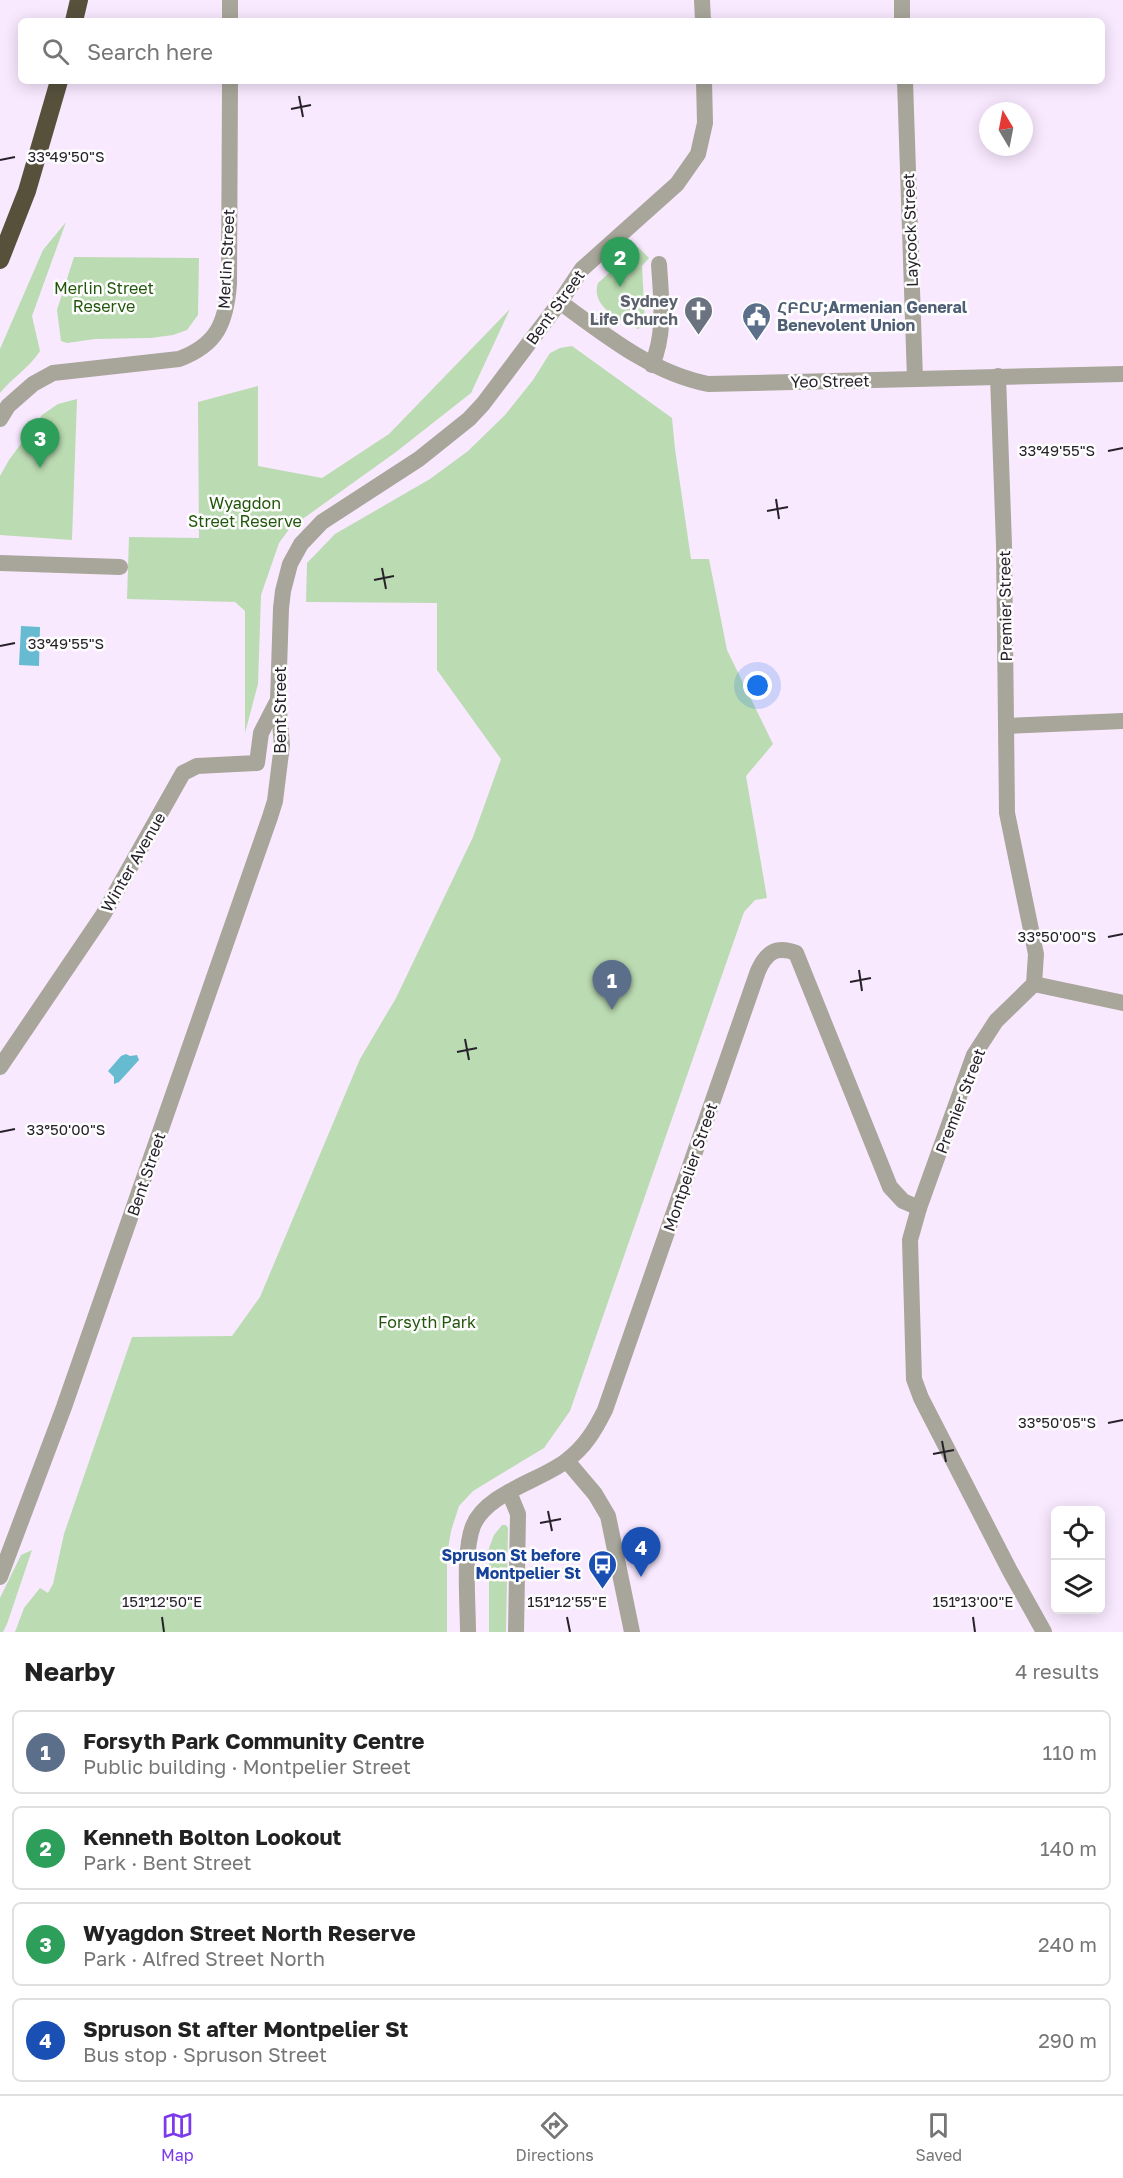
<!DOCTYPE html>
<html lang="en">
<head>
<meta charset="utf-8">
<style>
	body { margin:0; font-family:"Golos Text","Noto Sans Armenian",sans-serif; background:#f2f2f2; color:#222 }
	.controls { position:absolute; right:18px; bottom:18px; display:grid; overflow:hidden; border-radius:9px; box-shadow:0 3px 15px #0003 }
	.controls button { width:54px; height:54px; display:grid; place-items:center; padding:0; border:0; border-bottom:2px solid #e0e0e0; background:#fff; color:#222; font:30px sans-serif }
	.compass { position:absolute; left:979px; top:102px; width:54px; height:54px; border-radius:50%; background:#fff; box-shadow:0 3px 15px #0003; rotate:350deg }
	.you { position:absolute; left:758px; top:686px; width:21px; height:21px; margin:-15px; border:4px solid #fff; border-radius:50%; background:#1a73e8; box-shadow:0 0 0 9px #1a73e833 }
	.badge { display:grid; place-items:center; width:39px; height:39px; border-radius:50%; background:#7c3aed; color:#fff; font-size:20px; font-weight:700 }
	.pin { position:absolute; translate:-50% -50px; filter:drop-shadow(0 2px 3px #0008) }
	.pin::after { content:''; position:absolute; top:32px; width:21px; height:18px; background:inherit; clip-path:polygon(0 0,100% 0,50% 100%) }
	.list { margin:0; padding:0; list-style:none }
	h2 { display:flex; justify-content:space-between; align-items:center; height:78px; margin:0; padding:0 24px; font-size:26px }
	h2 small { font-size:20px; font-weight:400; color:#767676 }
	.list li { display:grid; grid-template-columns:39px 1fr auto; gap:18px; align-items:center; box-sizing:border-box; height:84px; margin:0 12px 12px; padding:0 12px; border:2px solid #e0e0e0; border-radius:9px }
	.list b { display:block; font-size:22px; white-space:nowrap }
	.list p { margin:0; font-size:20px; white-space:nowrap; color:#767676 }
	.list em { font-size:20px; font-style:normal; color:#767676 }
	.icon { flex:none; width:33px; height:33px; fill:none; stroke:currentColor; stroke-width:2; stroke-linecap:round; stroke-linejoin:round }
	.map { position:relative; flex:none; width:1123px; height:1632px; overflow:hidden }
	.search { position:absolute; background:#fff; box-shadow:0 3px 15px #0003; left:18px; right:18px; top:18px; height:66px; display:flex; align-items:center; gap:15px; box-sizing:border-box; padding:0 21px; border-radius:9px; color:#767676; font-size:22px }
	.sheet { height:462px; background:#fff }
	nav { display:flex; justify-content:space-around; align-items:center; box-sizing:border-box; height:84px; border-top:2px solid #e0e0e0; background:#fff; font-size:16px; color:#767676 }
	nav a { display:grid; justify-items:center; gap:3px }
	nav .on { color:#7c3aed }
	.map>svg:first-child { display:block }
</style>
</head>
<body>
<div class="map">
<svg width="1123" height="1632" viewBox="0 0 1123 1632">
	<rect width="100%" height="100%" fill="#f9e9ff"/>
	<g fill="#bbdbb2">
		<path d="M66 222 32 316 40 351C29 368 13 377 0 393V349L43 250Z"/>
		<path d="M638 247 649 258 642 266 645 323 642 327 638 329C620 321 590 306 598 283Z"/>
		<polygon points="74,257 199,258 198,315 187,330 173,335 151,338 95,339 67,343 61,341 57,310"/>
		<polygon points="510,309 471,393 396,452 290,528 279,543 261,595 258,684 245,733 245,611 235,602 127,599 129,537 199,538 198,402 258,386 258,466 322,478 389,434"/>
		<polygon points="572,346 672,418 675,449 691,559 709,559 727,650 773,744 746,776 767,898 755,900 744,912 570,1411 544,1448 473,1491 459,1506 451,1531 447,1555 447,1632 15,1632 24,1608 40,1588 48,1593 53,1584 64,1534 132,1337 232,1336 260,1297 360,1059 396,998 473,837 501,759 437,670 437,603 306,602 307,563 335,534 430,479 468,451 505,415 533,380 550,353 560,348"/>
		<polygon points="77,399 72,540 0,535 0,476 9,460 42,415 58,404"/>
		<polygon points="502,1525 506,1525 508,1528 506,1632 489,1632 489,1548 494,1535"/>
		<polygon points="32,1550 7,1624 3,1632 0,1632 0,1598 21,1555"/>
	</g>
	<g fill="#67bbd1">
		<polygon points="21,626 40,627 39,666 19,665"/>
		<polygon points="126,1054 130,1056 137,1055 139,1060 119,1082 114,1084 114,1077 108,1071 121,1056"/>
	</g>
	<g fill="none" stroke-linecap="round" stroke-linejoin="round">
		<g stroke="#a8a59a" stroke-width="16">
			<polyline points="702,0 703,21"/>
			<polyline points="902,0 902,21"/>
			<polyline points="230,21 230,0"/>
			<polyline points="905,81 915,379"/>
			<path d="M560 302C605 335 652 373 708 384L1123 374"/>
			<path d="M652 365C666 332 661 298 659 264"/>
			<polyline points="998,376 1004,545 1007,813 1036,954 1034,984 996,1021 974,1055 919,1208 910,1240 914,1379 921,1398 1010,1571 1044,1632"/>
			<path d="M0 419 8 406 33 384 53 373 179 359C217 345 226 323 229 284L230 81"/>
			<polyline points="0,563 120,567"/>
			<polyline points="1007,726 1123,721"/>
			<polyline points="1034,984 1123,1003"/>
			<polyline points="0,1067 103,915 183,773 197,766 257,763 261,733 278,700"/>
			<polyline points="567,1461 595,1494 608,1516 632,1632"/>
			<polyline points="509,1492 518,1514 516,1632"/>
			<polyline points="0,1577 64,1407 270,817 275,801 282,745 278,700 281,608 283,591 290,564 301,544 322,522 419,459 469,419 483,404 560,302 582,269 677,184 698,154 705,123 704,81"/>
			<path d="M468 1632C468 1603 463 1552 473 1526 486 1493 540 1481 566 1461 585 1447 595 1430 605 1410L758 971C766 953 776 945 796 953L890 1187 903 1201 919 1208"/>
		</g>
		<g stroke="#57513c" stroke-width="18">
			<polyline points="74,21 79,0"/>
			<polyline points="0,260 27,191 59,81"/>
		</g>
	</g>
	<path fill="none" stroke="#27222a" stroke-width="2" d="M299 96 303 117M291 109 311 105M0 160 15 157M1108 451 1123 448M776 499 779 519M767 511 788 507M382 568 386 589M374 580 394 576M0 646 15 643M1108 937 1123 934M859 970 862 991M850 982 871 978M465 1039 469 1060M457 1052 477 1048M0 1132 15 1129M1108 1423 1123 1420M942 1441 946 1462M933 1454 954 1450M548 1511 552 1531M540 1523 561 1519M162 1617 164 1632M567 1617 570 1632M973 1617 975 1632"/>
	<defs>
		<symbol id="church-pin" viewBox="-11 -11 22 30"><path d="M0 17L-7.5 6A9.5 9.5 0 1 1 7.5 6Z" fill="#6b7280" stroke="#fdfdfd"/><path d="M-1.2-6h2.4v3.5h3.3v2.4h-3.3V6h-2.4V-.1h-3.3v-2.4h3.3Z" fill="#fff"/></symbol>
		<symbol id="civic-pin" viewBox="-11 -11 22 30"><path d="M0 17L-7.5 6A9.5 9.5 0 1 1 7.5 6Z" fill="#5c6f8a" stroke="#fdfdfd"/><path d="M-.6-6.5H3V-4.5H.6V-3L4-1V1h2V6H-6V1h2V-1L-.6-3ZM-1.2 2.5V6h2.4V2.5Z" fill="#fff"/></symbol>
		<symbol id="bus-pin" viewBox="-11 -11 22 30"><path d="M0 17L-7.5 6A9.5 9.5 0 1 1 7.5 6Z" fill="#1a4fb4" stroke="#fdfdfd"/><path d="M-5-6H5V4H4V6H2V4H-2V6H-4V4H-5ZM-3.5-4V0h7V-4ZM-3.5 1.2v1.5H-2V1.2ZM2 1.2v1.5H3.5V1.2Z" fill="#fff"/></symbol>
	</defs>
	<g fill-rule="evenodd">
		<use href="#church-pin" x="682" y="294" width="33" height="45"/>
		<use href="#civic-pin" x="740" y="300" width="33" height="45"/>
		<use href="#bus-pin" x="586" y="1548" width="33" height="45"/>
	</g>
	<g text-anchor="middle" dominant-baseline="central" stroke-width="5" stroke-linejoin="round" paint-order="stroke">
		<g font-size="16" fill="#27222a" stroke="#fdfdfd">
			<text transform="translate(910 230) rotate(-92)">Laycock Street</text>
			<text transform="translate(226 259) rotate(-87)">Merlin Street</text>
			<text transform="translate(555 307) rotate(-54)">Bent Street</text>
			<text transform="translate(830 381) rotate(-1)">Yeo Street</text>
			<text transform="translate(1005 606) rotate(-91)">Premier Street</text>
			<text transform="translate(280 710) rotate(-90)">Bent Street</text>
			<text transform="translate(133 862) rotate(-60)">Winter Avenue</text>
			<text transform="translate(960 1101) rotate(-69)">Premier Street</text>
			<text transform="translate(690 1167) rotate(-71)">Montpelier Street</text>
			<text transform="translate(146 1174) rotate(-71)">Bent Street</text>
		</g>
		<g font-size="16" fill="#21560a" stroke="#fdfdfd">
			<text x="104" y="288">Merlin Street<tspan x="104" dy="18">Reserve</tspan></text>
			<text x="245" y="503">Wyagdon<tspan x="245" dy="18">Street Reserve</tspan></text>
			<text x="427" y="1322">Forsyth Park</text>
		</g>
		<g font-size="16" font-weight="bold" fill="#5b616d" stroke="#fdfdfd" text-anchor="end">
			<text x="678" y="301">Sydney<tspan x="678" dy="18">Life Church</tspan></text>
		</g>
		<g font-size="16" font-weight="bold" fill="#4e5e75" stroke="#fdfdfd" text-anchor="start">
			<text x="777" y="307">ՀԲԸՄ;Armenian General<tspan x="777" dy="18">Benevolent Union</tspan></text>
		</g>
		<g font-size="16" font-weight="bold" fill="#164399" stroke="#fdfdfd" text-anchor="end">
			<text x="581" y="1555">Spruson St before<tspan x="581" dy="18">Montpelier St</tspan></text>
		</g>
	</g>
	<g font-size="15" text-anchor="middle" fill="#27222a" stroke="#fdfdfd" stroke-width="5" stroke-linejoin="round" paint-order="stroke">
		<text x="66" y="162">33°49'50"S</text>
		<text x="1057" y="456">33°49'55"S</text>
		<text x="66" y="649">33°49'55"S</text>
		<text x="1057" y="942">33°50'00"S</text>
		<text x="66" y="1135">33°50'00"S</text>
		<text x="1057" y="1428">33°50'05"S</text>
		<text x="162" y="1607">151°12'50"E</text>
		<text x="567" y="1607">151°12'55"E</text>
		<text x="973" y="1607">151°13'00"E</text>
	</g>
</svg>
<div class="controls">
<button><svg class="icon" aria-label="locate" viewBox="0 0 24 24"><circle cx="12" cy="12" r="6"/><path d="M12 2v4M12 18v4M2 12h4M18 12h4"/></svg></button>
<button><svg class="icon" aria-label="layers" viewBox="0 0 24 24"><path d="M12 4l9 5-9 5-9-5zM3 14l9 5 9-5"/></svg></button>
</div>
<svg class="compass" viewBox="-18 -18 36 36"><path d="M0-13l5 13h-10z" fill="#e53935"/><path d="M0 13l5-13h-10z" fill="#767676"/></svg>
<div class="you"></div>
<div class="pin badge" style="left:612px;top:1010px;background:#5c6f8a">1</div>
<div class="pin badge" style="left:620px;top:287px;background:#2e9e5b">2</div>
<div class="pin badge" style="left:40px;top:468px;background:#2e9e5b">3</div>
<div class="pin badge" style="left:641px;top:1577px;background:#1a4fb4">4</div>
<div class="search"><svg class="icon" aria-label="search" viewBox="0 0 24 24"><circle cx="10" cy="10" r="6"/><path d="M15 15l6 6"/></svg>Search here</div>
</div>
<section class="sheet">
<h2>Nearby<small>4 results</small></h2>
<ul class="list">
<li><span class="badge" style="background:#5c6f8a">1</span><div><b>Forsyth Park Community Centre</b><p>Public building · Montpelier Street</p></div><em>110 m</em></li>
<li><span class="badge" style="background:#2e9e5b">2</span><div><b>Kenneth Bolton Lookout</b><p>Park · Bent Street</p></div><em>140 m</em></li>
<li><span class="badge" style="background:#2e9e5b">3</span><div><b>Wyagdon Street North Reserve</b><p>Park · Alfred Street North</p></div><em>240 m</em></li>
<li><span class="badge" style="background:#1a4fb4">4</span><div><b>Spruson St after Montpelier St</b><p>Bus stop · Spruson Street</p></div><em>290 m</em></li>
</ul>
</section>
<nav>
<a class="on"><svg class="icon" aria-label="map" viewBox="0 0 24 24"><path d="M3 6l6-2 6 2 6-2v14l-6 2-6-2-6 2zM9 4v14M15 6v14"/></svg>Map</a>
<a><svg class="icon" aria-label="directions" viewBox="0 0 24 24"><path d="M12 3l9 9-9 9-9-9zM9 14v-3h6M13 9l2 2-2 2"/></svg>Directions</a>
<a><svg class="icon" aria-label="saved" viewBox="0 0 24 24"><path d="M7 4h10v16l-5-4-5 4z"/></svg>Saved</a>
</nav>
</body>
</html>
